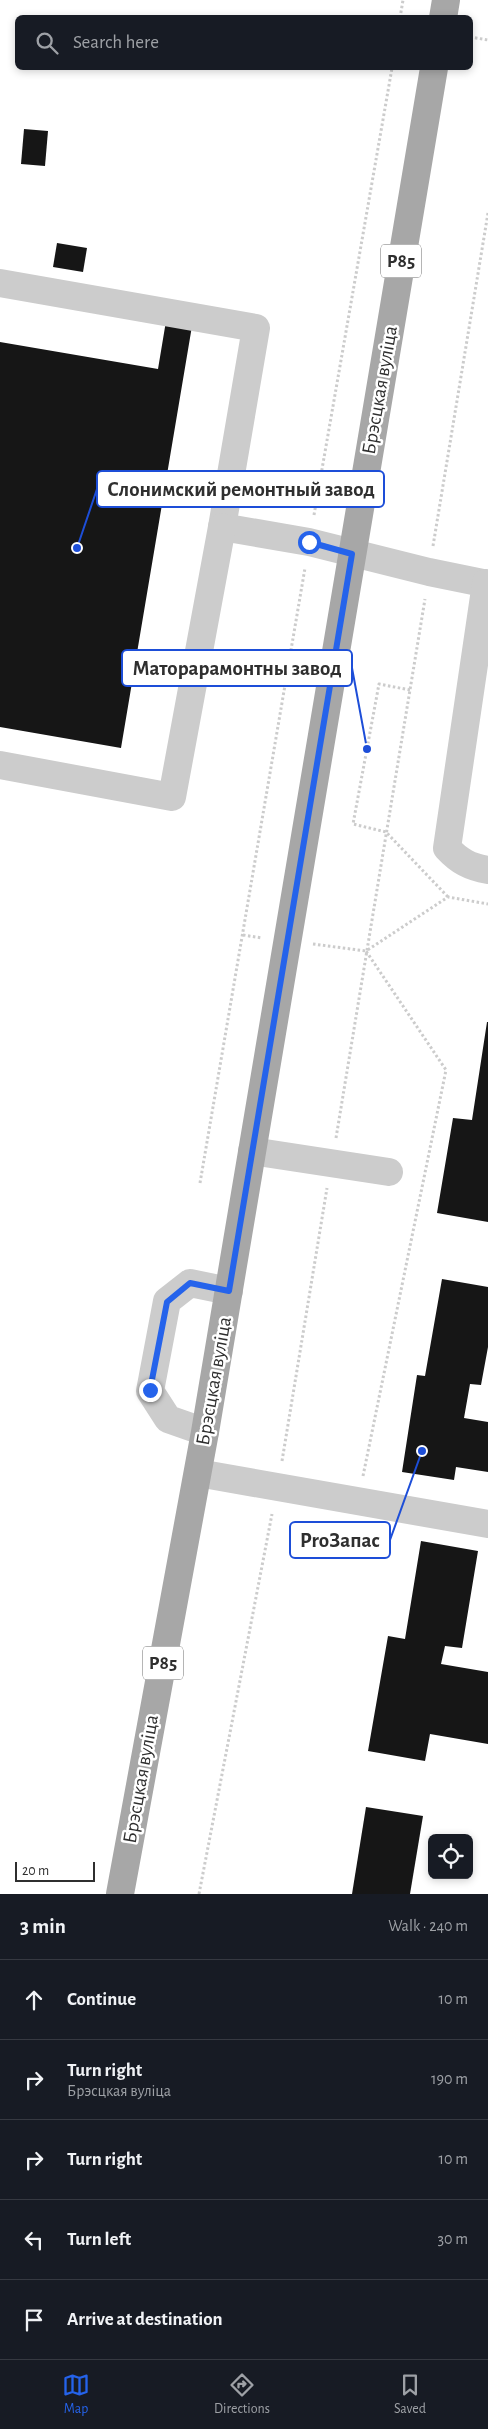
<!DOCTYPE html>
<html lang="en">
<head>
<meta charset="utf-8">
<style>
	body { margin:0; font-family:"Alegreya Sans",sans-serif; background:#20242c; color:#f1f3f6 }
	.controls { position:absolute; right:15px; bottom:15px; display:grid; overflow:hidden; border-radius:8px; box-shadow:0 2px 8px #0003 }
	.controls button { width:45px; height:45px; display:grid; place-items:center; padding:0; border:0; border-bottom:1px solid #363941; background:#171b24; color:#f1f3f6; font:25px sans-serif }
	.scale { position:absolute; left:15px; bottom:12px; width:80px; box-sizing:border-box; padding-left:5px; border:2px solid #2f2f2f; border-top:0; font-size:14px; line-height:18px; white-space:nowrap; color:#2f2f2f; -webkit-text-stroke:4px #fff; paint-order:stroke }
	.stop { position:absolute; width:15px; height:15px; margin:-11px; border:4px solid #2563eb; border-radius:50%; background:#fff }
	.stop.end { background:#2563eb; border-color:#fff; box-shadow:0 1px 5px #0008 }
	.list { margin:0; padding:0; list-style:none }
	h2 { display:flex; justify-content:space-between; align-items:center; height:65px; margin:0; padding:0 20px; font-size:21px }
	h2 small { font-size:16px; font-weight:400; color:#9ea1a6 }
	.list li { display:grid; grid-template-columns:32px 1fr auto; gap:15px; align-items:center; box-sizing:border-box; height:80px; padding:0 20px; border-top:1px solid #363941 }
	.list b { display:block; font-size:19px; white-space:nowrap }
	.list p { margin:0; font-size:16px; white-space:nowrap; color:#9ea1a6 }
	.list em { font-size:16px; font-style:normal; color:#9ea1a6 }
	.icon { flex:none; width:28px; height:28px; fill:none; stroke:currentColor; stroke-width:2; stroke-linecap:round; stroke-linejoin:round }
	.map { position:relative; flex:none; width:488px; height:1894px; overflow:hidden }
	.search { position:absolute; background:#171b24; box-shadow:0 2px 8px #0003; left:15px; right:15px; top:15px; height:55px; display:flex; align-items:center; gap:12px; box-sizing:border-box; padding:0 18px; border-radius:8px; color:#9ea1a6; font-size:19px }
	.sheet { height:465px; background:#171b24 }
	nav { display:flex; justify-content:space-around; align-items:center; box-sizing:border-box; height:70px; border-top:1px solid #363941; background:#171b24; font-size:14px; color:#9ea1a6 }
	nav a { display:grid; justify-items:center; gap:2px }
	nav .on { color:#2563eb }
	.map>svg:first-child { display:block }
</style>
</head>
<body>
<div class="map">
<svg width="488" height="1894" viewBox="0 0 488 1894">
	<rect width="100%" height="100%" fill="#fff"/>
	<g fill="#161616">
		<polygon points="24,129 48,131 45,166 21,164"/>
		<polygon points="57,243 87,248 83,272 53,267"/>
		<polygon points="166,321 192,326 121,748 0,727 0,342 158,369"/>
		<polygon points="487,1022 488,1022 488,1222 437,1213 453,1118 472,1120"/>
		<polygon points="442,1279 488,1287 488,1347 481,1385 470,1384 464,1418 488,1422 488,1472 456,1467 454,1480 402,1472 417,1375 425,1376"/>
		<polygon points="421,1541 478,1551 462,1648 445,1646 441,1664 488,1672 488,1744 430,1734 425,1761 368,1751 388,1636 405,1639"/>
		<polygon points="366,1807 423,1816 410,1894 352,1894"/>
	</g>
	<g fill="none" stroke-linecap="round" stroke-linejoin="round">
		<g stroke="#ccc" stroke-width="3" stroke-dasharray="2.5 2.5" stroke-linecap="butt">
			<polyline points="400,18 403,0"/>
			<polyline points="470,37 488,40"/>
			<polyline points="314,515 392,68"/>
			<polyline points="433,546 488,213"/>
			<polyline points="410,690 379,684 353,824 386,832 448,897"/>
			<polyline points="243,935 262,938"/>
			<polyline points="313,944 366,951"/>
			<polyline points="336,1138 425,599"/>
			<polyline points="200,1183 305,568"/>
			<polyline points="282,1461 327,1188"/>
			<polyline points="363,1476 446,1070 366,951 448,897 488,904"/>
			<polyline points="199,1894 272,1514"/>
		</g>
		<g stroke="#ccc" stroke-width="28">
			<polyline points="0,283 256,328 222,527 309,542 429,572 488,584"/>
			<path d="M486 583 447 848C459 861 470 867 488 870"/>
			<polyline points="0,765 172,797 222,527"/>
			<polyline points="252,1151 389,1172"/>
			<polyline points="205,1432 168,1419 150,1391 167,1301 190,1283 229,1291"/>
			<polyline points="198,1473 488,1524"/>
		</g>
		<g stroke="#a7a7a7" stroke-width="28">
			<polyline points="443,18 446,0"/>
			<polyline points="120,1894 205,1432 434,68"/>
		</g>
	</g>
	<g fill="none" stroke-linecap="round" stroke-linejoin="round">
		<polyline stroke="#2563eb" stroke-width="6" points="150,1390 167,1302 190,1283 229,1291 352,554 309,542"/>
	</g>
	<g text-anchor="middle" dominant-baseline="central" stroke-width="5" stroke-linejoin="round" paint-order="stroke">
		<g fill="#fff" stroke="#6d6d6d" stroke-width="1">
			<rect x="381" y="244.5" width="40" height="33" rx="4"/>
			<rect x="143" y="1646.5" width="40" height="33" rx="4"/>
		</g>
		<g font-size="19" font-weight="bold" fill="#2f2f2f">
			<text x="401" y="261">Р85</text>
			<text x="163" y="1663">Р85</text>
		</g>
		<g font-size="20" fill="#2f2f2f" stroke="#fff">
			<text transform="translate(380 390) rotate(-80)">Брэсцкая вуліца</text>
			<text transform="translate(214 1381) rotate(-80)">Брэсцкая вуліца</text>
			<text transform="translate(141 1779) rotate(-80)">Брэсцкая вуліца</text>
		</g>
	</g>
	<path fill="none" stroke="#1d4ed8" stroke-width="2" d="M77 548L97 489M367 749L352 668M422 1451L390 1540"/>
	<g fill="#1d4ed8" stroke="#fff" stroke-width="2">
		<circle cx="77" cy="548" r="5"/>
		<circle cx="367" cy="749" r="5"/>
		<circle cx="422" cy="1451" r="5"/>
	</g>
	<g fill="#fff" stroke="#1d4ed8" stroke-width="2">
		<rect x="97" y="471" width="287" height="36" rx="5"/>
		<rect x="122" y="650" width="230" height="36" rx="5"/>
		<rect x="290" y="1522" width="100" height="36" rx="5"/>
	</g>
	<g font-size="21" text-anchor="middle" font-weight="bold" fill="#2f2f2f">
		<text x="241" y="496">Слонимский ремонтный завод</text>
		<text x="237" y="675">Маторарамонтны завод</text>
		<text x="340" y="1547">ProЗапас</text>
	</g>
</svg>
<div class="controls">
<button><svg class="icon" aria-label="locate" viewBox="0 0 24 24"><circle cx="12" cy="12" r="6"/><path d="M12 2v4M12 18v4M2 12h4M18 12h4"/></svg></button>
</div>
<div class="scale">20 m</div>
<div class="stop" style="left:309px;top:542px"></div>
<div class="stop end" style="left:150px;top:1390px"></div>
<div class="search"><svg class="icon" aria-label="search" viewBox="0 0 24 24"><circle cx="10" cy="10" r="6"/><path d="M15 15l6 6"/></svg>Search here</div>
</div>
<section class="sheet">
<h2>3 min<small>Walk · 240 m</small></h2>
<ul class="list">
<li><svg class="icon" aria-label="ahead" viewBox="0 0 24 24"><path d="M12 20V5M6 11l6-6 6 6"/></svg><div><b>Continue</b></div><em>10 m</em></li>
<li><svg class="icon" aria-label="right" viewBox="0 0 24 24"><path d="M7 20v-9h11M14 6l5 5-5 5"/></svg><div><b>Turn right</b><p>Брэсцкая вуліца</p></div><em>190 m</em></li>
<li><svg class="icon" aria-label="right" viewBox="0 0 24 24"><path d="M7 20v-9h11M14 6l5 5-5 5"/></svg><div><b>Turn right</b></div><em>10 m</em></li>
<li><svg class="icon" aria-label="left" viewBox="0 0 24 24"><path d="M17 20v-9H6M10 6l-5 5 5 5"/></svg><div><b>Turn left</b></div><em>30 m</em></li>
<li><svg class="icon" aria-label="arrive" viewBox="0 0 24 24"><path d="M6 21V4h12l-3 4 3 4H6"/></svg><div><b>Arrive at destination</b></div></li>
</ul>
</section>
<nav>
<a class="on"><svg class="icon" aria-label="map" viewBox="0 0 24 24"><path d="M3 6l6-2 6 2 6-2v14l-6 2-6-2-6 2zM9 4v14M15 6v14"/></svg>Map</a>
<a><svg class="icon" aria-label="directions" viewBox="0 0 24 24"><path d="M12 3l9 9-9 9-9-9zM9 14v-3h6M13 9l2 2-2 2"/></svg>Directions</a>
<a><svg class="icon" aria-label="saved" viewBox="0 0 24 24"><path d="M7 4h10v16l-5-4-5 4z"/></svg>Saved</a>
</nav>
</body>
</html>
